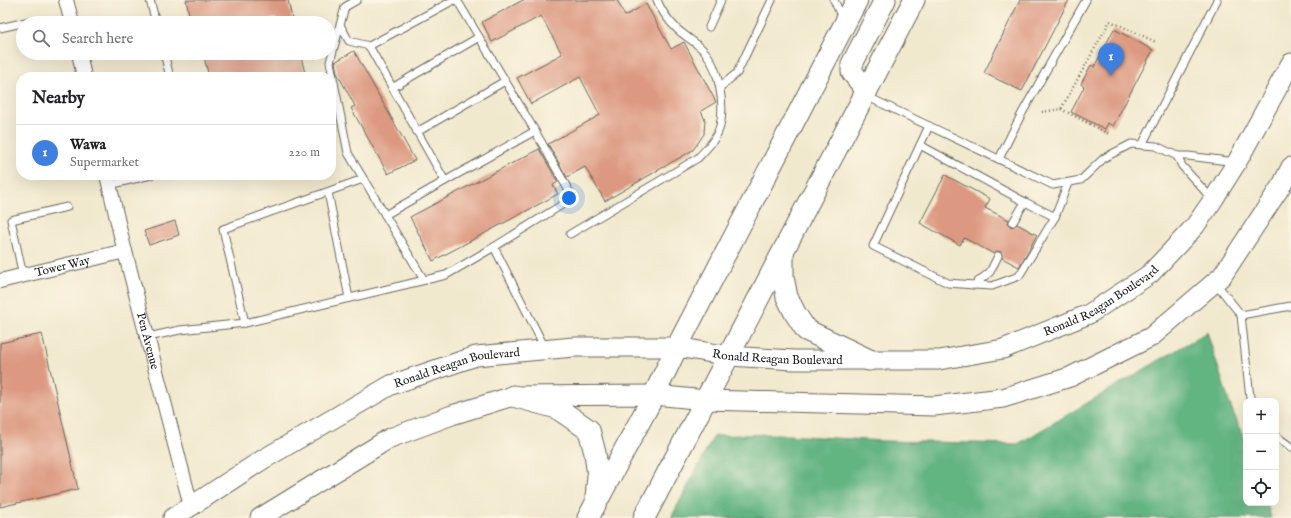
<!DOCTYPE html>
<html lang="en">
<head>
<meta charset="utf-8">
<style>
	body { margin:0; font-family:"IM FELL English",serif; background:#f2f2f2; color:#202124 }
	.controls { position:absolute; right:12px; bottom:12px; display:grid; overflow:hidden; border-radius:8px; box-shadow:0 4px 16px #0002 }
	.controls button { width:36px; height:36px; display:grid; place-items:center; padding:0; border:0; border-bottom:1px solid #e0e0e0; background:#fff; color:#202124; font:20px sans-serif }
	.you { position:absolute; left:569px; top:198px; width:14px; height:14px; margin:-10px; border:3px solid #fff; border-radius:50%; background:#1a73e8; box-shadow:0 0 0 6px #1a73e833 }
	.badge { display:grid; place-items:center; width:26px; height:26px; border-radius:50%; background:#d1495b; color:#fff; font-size:13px; font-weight:700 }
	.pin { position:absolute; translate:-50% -33px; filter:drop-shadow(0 1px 2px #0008) }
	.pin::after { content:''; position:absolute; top:21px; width:14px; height:12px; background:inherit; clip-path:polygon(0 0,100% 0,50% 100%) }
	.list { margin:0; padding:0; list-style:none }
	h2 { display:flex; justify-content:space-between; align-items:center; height:52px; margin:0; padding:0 16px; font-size:17px }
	h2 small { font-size:13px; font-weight:400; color:#757577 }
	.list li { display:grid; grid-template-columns:26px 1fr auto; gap:12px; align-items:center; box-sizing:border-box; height:56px; padding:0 16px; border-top:1px solid #e0e0e0 }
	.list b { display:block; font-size:15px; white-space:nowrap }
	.list p { margin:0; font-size:13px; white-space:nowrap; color:#757577 }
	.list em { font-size:13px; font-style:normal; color:#757577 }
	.icon { flex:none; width:22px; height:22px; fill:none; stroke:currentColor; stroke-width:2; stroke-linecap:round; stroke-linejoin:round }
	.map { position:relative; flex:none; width:1291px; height:518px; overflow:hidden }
	.search { position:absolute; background:#fff; box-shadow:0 4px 16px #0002; left:16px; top:16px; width:320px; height:44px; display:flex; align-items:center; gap:10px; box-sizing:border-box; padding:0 14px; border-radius:22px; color:#757577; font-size:15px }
	.panel { position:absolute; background:#fff; box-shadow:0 4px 16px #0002; left:16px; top:72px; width:320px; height:108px; border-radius:16px }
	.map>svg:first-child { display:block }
</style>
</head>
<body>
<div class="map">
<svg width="1291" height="518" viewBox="0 0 1291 518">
	<rect width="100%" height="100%" fill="#fcf5e5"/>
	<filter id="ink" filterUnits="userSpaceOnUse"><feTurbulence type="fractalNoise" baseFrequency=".025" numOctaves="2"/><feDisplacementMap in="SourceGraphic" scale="8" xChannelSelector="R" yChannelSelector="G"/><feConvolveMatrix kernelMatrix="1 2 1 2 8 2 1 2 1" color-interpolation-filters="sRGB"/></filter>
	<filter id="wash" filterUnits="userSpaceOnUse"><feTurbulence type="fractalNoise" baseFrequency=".012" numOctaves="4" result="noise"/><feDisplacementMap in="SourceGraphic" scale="16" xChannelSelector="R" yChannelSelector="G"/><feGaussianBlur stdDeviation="0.9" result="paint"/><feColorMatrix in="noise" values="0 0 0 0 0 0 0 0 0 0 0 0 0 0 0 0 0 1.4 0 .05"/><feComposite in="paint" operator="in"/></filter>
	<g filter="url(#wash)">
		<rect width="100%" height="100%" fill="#f1e9ce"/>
		<polygon fill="#62b481" stroke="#3f684e" points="1207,332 1229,402 1246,443 1246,503 1267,503 1271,518 671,518 714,436 771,434 882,441 1018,444"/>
		<g id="blocks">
			<g fill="#dc9880">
				<polygon points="186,0 288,0 293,23 277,23 276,18 255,23 191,23"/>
				<polygon points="523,0 617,0 625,16 646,4 671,49 684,42 716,102 701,111 705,120 704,134 693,150 605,201 585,167 567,177 548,144 600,115 580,77 531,104 517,78 562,54 541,16 492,42 482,22"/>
				<polygon points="1020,0 1069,0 1022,91 984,73"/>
				<polygon points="1114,29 1153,50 1113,126 1108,123 1105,129 1071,112 1084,87 1081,84 1091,65 1094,67"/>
				<polygon points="354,51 415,160 388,174 351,108 355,106 337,73 335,62"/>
				<polygon points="203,53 300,53 306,77 209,77"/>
				<polygon points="539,149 558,182 553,185 558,194 433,261 410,217"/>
				<polygon points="945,175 990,199 985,208 1009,220 1008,224 1010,226 1013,227 1017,224 1037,235 1019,267 1002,258 1002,254 1000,251 996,252 994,254 964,238 960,245 920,223"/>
				<polygon points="175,221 179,235 149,245 144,231"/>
				<polygon points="42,334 78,489 0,507 0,343"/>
			</g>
		</g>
	</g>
	<g filter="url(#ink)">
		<use href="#blocks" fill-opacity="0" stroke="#67645a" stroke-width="1"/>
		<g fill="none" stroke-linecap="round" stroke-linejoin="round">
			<defs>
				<g id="lane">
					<polyline points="150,0 156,23"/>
					<polyline points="357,0 345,7 340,25 349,41 369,46 445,181 535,131 457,0"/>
					<polyline points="834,0 843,20"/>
					<polyline points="340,25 330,62 348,153 424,280"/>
					<polyline points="709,27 721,0"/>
					<polyline points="0,28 26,22"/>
					<polyline points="369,46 454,0"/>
					<polyline points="164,53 170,77"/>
					<polyline points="720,87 737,73 772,0"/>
					<polyline points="392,88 479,37"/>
					<polyline points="866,96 1053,185 1081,180 1104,158 1131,144 1156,146 1177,156 1188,156 1236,162"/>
					<polyline points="929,126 873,246 948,283 974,285 990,272 998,256"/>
					<polyline points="535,131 573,198 494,247 545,348"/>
					<polyline points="417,132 505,81"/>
					<polyline points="920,145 1025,202 1055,217"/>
					<polyline points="1142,145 1217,0"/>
					<polyline points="1177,156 1182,166 1212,199"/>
					<polyline points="999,159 1021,115 1086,0"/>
					<polyline points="109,185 151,175"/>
					<polyline points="328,192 349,298"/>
					<polyline points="385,215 445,181"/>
					<polyline points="1013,222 1025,202"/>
					<path d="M570 234 698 158C707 148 717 139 720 126 725 105 719 67 704 51 696 42 684 36 676 28 668 20 661 10 657 0"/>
					<polyline points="23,276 11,220 67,207"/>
					<polyline points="1215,282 1241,315 1250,398 1252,401"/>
					<polyline points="974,285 992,286 1019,276 1055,217 1068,183"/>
					<polyline points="1241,315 1291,306"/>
					<polyline points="245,323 223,229 363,179"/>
					<polyline points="148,337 180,330 245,323 446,275 494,247"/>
					<polyline points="1276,436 1291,447"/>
				</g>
				<g id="street">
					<polyline points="66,0 72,23"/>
					<polyline points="79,53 84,77"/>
					<path id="s1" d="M107 175 122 240 191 506"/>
					<path id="s2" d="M0 281 125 251"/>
				</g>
				<g id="secondary">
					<path id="s3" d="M173 518 262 460 391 385 476 356 574 347H677L729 356 794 360H939L1003 349 1089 314 1150 274 1195 226 1213 200 1237 162 1291 63"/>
					<polyline points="260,518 390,438 452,415 513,396 654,395 706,400 934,406 1003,398 1070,377 1151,337 1222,276 1283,183 1291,167"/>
				</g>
				<g id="primary">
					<polyline points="867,91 852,72 852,64 885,0"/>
					<polyline points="783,254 783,277 787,297 795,313 806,330 869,360"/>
					<polyline points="513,396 557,408 589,430 595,453 598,476 596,498"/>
					<polyline points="588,518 654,395 677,347 857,0"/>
					<polyline points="644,518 914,0"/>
				</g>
			</defs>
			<use href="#lane" stroke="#67645a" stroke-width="9"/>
			<use href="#street" stroke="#67645a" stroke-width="16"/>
			<use href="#secondary" stroke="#67645a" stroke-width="21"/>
			<use href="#primary" stroke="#67645a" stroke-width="23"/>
			<g stroke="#67645a" stroke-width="2.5" stroke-dasharray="1 3" stroke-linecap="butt">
				<polyline points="1061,109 1109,134"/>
				<polyline points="1042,112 1061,109 1110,21 1156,42"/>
			</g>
			<use href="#lane" stroke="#fff" stroke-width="7"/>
			<use href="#street" stroke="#fff" stroke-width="14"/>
			<use href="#secondary" stroke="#fff" stroke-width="19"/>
			<use href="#primary" stroke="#fff" stroke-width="21"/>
		</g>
	</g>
	<g text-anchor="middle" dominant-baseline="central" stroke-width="3" stroke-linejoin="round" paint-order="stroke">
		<g font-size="12" fill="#1c1c1c" stroke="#fcf5e5">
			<text stroke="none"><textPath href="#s2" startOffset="64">Tower Way</textPath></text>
			<text stroke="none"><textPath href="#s3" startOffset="984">Ronald Reagan Boulevard</textPath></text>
			<text stroke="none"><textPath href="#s1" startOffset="171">Pen Avenue</textPath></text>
			<text stroke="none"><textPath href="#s3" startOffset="648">Ronald Reagan Boulevard</textPath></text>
			<text stroke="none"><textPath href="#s3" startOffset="324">Ronald Reagan Boulevard</textPath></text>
		</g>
	</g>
</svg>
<div class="controls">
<button>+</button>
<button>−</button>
<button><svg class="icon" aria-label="locate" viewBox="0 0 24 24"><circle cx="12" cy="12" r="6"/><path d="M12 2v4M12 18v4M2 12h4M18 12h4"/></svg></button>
</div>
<div class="you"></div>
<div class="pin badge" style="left:1111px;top:76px;background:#3f7fe0">1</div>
<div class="search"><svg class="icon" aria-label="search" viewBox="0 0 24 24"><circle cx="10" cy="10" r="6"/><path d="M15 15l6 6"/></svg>Search here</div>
<section class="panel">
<h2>Nearby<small></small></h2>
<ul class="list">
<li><span class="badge" style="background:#3f7fe0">1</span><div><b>Wawa</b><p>Supermarket</p></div><em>220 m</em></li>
</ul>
</section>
</div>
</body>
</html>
